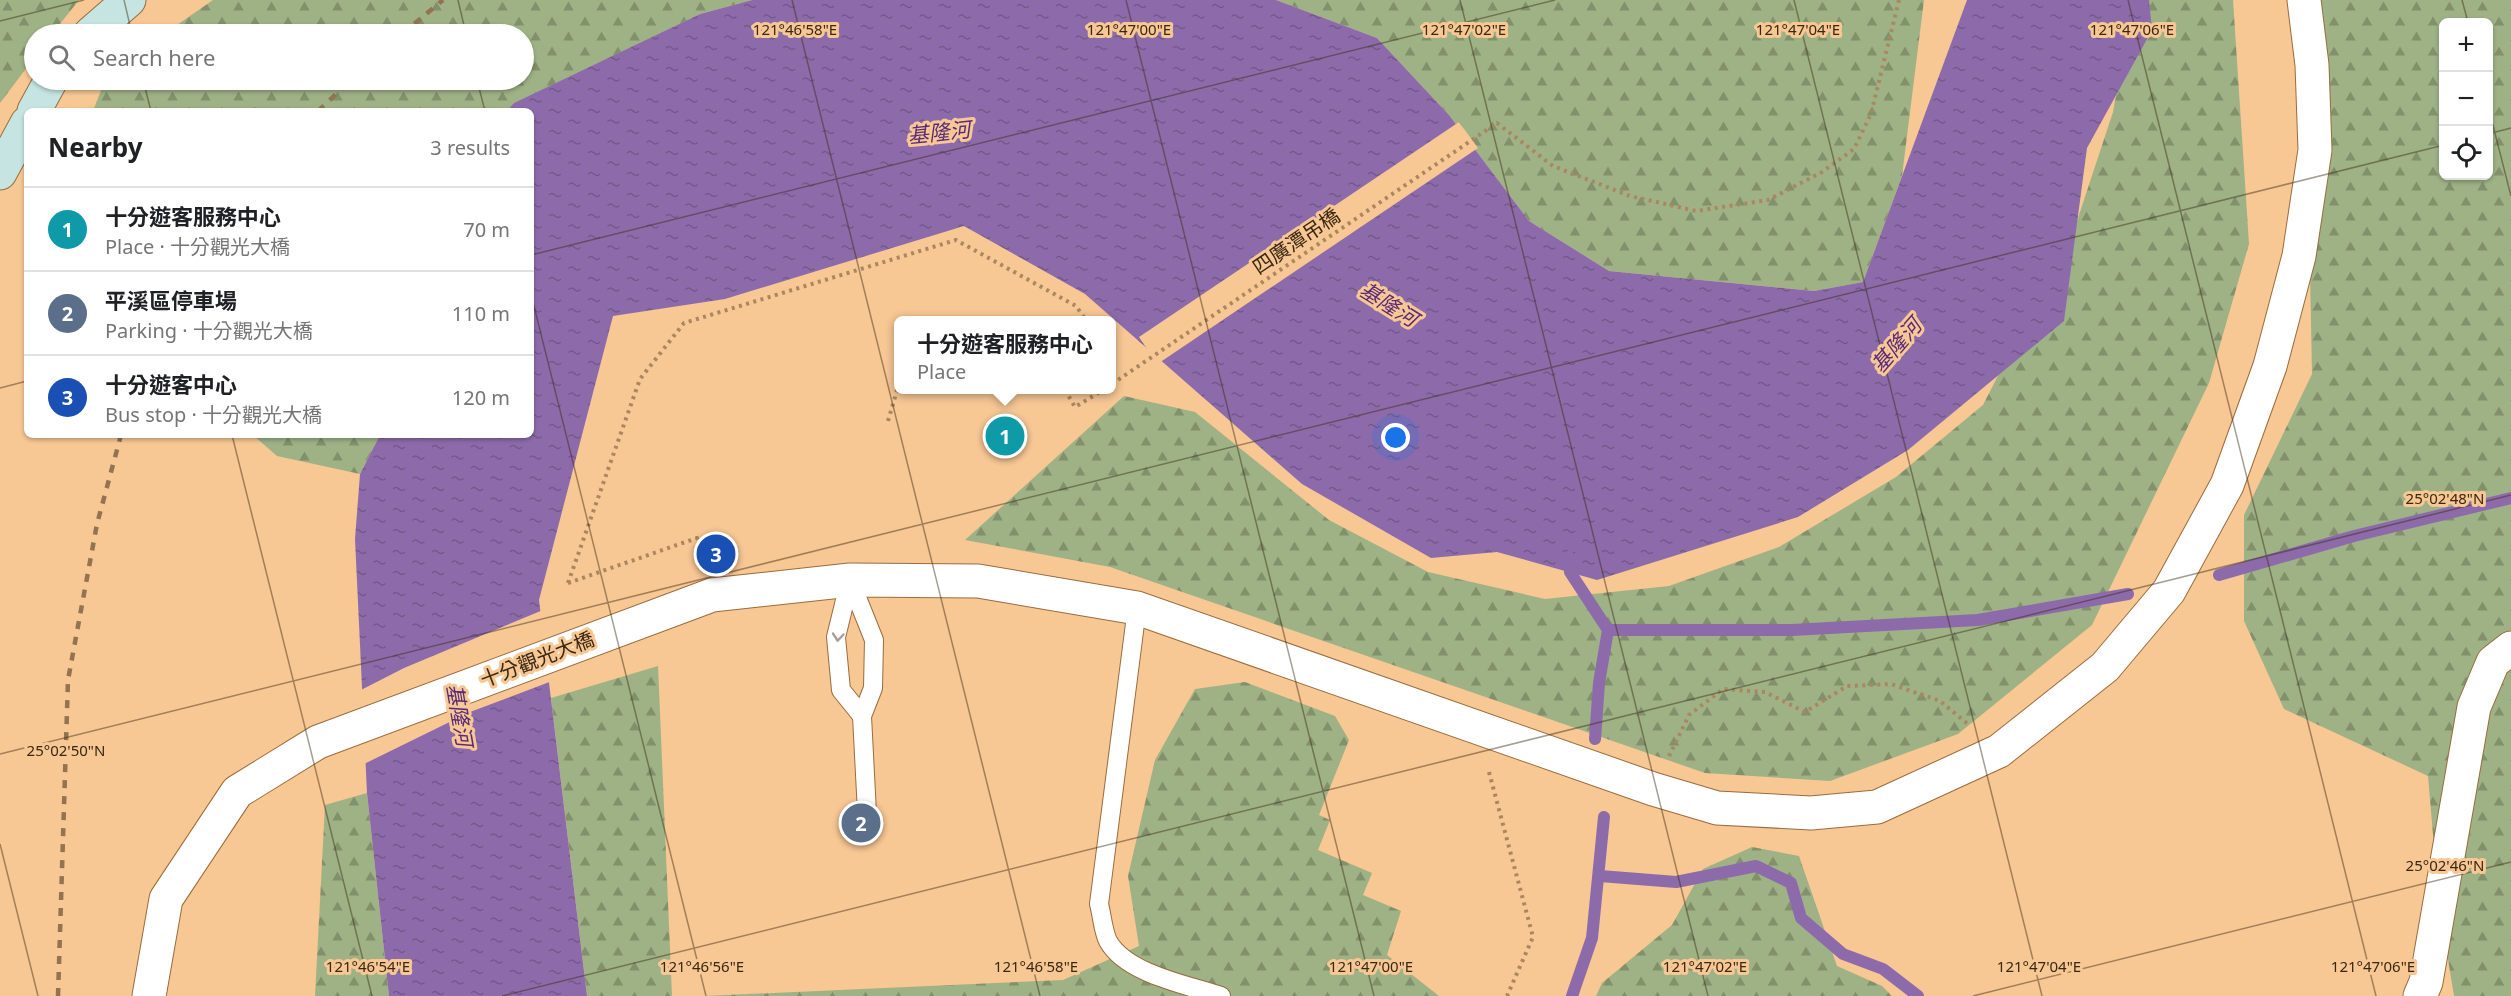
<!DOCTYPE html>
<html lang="en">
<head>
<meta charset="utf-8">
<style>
	body { margin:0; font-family:"Noto Sans","Noto Sans TC",sans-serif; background:#f2f2f2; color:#202124 }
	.controls { position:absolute; right:18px; top:18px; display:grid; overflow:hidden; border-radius:9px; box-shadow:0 2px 4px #0004 }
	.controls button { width:54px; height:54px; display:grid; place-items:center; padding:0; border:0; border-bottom:2px solid #e0e0e0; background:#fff; color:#202124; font:30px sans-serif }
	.you { position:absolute; left:1396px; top:438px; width:21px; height:21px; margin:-15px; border:4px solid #fff; border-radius:50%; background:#1a73e8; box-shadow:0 0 0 9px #1a73e833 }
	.badge { display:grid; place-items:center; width:39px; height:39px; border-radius:50%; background:#d93025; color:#fff; font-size:20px; font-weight:700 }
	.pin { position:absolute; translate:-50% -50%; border:3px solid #fff; box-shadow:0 2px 6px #0006 }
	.popup { position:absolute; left:894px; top:316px; width:222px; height:78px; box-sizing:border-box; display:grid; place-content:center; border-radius:9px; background:#fff; filter:drop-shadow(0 2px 4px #0005); font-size:20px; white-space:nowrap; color:#757577 }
	.popup b { font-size:22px; color:#202124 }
	.popup::after { content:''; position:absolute; left:50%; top:100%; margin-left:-12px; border:12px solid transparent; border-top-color:#fff }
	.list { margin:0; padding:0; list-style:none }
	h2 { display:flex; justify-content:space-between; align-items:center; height:78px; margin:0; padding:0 24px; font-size:26px }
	h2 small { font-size:20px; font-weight:400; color:#757577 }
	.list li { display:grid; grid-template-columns:39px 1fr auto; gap:18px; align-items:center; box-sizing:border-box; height:84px; padding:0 24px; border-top:2px solid #e0e0e0 }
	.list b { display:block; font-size:22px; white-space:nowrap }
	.list p { margin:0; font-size:20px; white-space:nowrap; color:#757577 }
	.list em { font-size:20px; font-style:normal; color:#757577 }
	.icon { flex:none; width:33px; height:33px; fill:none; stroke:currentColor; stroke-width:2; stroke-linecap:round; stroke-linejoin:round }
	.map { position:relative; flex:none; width:2511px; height:996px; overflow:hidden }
	.search { position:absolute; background:#fff; box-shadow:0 2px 4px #0004; left:24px; top:24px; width:510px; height:66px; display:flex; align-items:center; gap:15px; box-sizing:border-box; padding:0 21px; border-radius:33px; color:#757577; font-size:22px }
	.panel { position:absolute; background:#fff; box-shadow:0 2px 4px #0004; left:24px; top:108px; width:510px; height:330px; border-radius:9px }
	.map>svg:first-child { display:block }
</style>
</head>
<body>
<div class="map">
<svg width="2511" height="996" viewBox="0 0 2511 996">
	<defs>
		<pattern id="forest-firs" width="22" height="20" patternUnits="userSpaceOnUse" patternTransform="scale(1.5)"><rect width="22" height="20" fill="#9eb286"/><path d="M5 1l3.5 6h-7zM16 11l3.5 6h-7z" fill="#82916c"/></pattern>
		<pattern id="water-ripples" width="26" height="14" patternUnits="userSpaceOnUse" patternTransform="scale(1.5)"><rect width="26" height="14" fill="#8d6bab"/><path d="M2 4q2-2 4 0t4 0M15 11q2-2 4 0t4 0" fill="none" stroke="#74588a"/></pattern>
	</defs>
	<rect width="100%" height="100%" fill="#f7c794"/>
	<g fill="url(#forest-firs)" fill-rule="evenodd">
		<polygon points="0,0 79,0 52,34 34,34 34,58 0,103"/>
		<polygon points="213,0 752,0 700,14 515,103 507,111 93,111 105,80 524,80 524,34 164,34"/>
		<polygon points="1276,0 1924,0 1902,176 1863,282 1814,291 1609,271 1529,221 1449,115 1377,38"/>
		<polygon points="2133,0 2233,0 2249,244 2209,383 2092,625 1958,734 1830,781 1705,773 1110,567 965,540 1124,396 1195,412 1329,520 1428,572 1545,599 1669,586 1779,547 1896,477 1983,405 2077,221 2113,112"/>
		<path d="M2294 0H2511V996H2454L2439 905 2428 776 2284 709 2244 621V515L2312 374 2308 168ZM2444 22H2488V176H2444Z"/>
		<polygon points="253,435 380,435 360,474 277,456"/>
		<polygon points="658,666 672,996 587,996 551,698"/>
		<polygon points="1245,682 1335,716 1349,740 1319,815 1330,820 1318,850 1372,873 1363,895 1401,911 1387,955 1439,996 704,996 1063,980 1139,946 1128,876 1155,760 1195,689"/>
		<polygon points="367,793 389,996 315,996 325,805"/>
		<polygon points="1752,847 1799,856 1837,966 1882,986 1892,996 1596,996 1602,983 1672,925 1703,869"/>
	</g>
	<polygon fill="url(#water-ripples)" points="752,0 1276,0 1377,38 1449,115 1529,221 1609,271 1814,291 1863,282 1967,0 2149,0 2152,30 2087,148 2064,321 1908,450 1798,517 1597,580 1497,552 1431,558 1302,484 1085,294 964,226 725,299 613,316 539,600 587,996 389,996 367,793 355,539 360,474 380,435 531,435 531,111 507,111 514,103 700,14"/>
	<g fill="#f7c794">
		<polygon points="1459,122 1478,148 1159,363 1153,358 1139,337"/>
		<polygon points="543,610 552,681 470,712 362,765 359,691 404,668"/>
	</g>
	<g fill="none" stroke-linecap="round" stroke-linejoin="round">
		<g stroke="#8d6bab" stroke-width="12">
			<polyline points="1569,557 1570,572 1608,630 1599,683 1595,739"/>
			<polyline points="2219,575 2354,536 2511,498"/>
			<polyline points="1608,630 1792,630 1978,620 2128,594"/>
			<polyline points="1600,876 1676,882 1756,866 1791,883 1801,918 1843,954 1883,969 1918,996"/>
			<polyline points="1572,996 1592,938 1604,817"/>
		</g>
		<defs>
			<g id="service">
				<polyline points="850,580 874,640 873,688 862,716 867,813"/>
				<polyline points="850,580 836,637 841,690 862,716"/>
				<path d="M1137 608 1099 904C1102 915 1103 931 1108 941 1126 974 1188 985 1221 996"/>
			</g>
			<g id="minor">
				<polyline points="149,996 166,899 237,792 318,742 712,595 850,580 978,581 1137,608 1653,789 1717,808 1811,813 1877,807 1999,751 2105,667 2169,591 2227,485 2270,366 2299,256 2315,150 2312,65 2304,0"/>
				<polyline points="2420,996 2426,982 2474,707 2493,662 2511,648"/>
			</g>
			<g id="secondary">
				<polyline points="90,34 129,0"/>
				<polyline points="34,111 51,80"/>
				<polyline points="0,173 27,123"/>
			</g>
		</defs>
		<use href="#service" stroke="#986d3c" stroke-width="20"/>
		<use href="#minor" stroke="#986d3c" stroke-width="35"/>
		<use href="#secondary" stroke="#986d3c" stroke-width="35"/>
		<g stroke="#aa8760" stroke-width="4" stroke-dasharray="3 4.5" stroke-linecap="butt">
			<polyline points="1112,384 1497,123 1553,166 1630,196 1696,211 1768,200 1822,172 1854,149 1871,114 1899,0"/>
			<polyline points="920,390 923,390"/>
			<polyline points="1065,390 1075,407 1103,390"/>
			<polyline points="888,421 898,387"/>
			<polyline points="568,583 640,379 684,323 956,240 1076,306 1086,320"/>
			<polyline points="568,583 697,538 703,561"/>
			<polyline points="1669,756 1689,715 1723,689 1765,692 1805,712 1847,686 1891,684 1940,701 1969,725"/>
			<polyline points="1489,772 1533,937 1507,996"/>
		</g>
		<use href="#service" stroke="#fff" stroke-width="18"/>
		<use href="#minor" stroke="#fff" stroke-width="33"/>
		<use href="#secondary" stroke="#c6e5e2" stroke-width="33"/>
		<g stroke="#937350" stroke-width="4.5" stroke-dasharray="8 8" stroke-linecap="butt">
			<polyline points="402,34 443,0"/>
			<polyline points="318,111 351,80"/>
			<polyline points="58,996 68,680 97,524 121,435"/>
		</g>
	</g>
	<defs><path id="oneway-chevron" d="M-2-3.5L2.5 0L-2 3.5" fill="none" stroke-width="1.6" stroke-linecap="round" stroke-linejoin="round" transform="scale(1.5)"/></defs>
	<use stroke="#a69e94" href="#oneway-chevron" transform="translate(838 637) rotate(95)"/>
	<path fill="none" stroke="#392712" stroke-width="1.5" stroke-opacity="0.45" d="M124 0 132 34M458 0 466 34M792 0 1040 996M1126 0 1374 996M1460 0 1708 996M1794 0 2042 996M2128 0 2376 996M2462 0 2468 22M0 21 84 0M143 80 151 111M477 80 485 111M2488 106 2511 196M2488 134 2511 128M531 255 1555 0M531 294 706 996M0 388 27 381M232 435 372 996M0 754 2444 145M0 844 38 996M502 996 2511 495M1973 996 2511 862"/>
	<g text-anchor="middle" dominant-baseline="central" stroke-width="6" stroke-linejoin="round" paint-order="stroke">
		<g font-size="20" fill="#392712" stroke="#f7c794">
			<text transform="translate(1296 241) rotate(-34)">四廣潭吊橋</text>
			<text transform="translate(537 659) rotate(-21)">十分觀光大橋</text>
		</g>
		<g font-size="21" font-style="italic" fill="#582a79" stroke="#f7c794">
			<text transform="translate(939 132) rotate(-6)">基隆河</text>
			<text transform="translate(1389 304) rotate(32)">基隆河</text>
			<text transform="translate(1896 345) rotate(-49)">基隆河</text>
			<text transform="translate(460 715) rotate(80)">基隆河</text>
		</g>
	</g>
	<g font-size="15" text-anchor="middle" fill="#392712" stroke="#f7c794" stroke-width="6" stroke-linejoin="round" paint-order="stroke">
		<text x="795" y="35">121°46'58"E</text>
		<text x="1129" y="35">121°47'00"E</text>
		<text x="1464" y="35">121°47'02"E</text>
		<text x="1798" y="35">121°47'04"E</text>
		<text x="2132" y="35">121°47'06"E</text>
		<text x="2445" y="504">25°02'48"N</text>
		<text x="66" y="756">25°02'50"N</text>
		<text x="2445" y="871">25°02'46"N</text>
		<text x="368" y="972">121°46'54"E</text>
		<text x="702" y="972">121°46'56"E</text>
		<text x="1036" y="972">121°46'58"E</text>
		<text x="1371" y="972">121°47'00"E</text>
		<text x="1705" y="972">121°47'02"E</text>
		<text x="2039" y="972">121°47'04"E</text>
		<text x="2373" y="972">121°47'06"E</text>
	</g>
</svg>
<div class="controls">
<button>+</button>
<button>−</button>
<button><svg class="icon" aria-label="locate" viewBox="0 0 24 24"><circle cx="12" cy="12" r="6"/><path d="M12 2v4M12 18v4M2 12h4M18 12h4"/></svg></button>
</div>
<div class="you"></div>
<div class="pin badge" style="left:1005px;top:436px;background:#0f9aa8">1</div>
<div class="popup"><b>十分遊客服務中心</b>Place</div>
<div class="pin badge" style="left:861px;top:823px;background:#5c6f8a">2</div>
<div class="pin badge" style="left:716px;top:554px;background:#1a4fb4">3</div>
<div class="search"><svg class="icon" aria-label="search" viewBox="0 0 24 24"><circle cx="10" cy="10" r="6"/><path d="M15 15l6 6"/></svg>Search here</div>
<section class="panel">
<h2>Nearby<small>3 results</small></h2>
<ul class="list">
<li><span class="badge" style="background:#0f9aa8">1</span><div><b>十分遊客服務中心</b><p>Place · 十分觀光大橋</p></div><em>70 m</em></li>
<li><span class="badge" style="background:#5c6f8a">2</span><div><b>平溪區停車場</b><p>Parking · 十分觀光大橋</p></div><em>110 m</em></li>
<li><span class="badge" style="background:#1a4fb4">3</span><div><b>十分遊客中心</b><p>Bus stop · 十分觀光大橋</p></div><em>120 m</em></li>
</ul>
</section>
</div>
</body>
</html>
